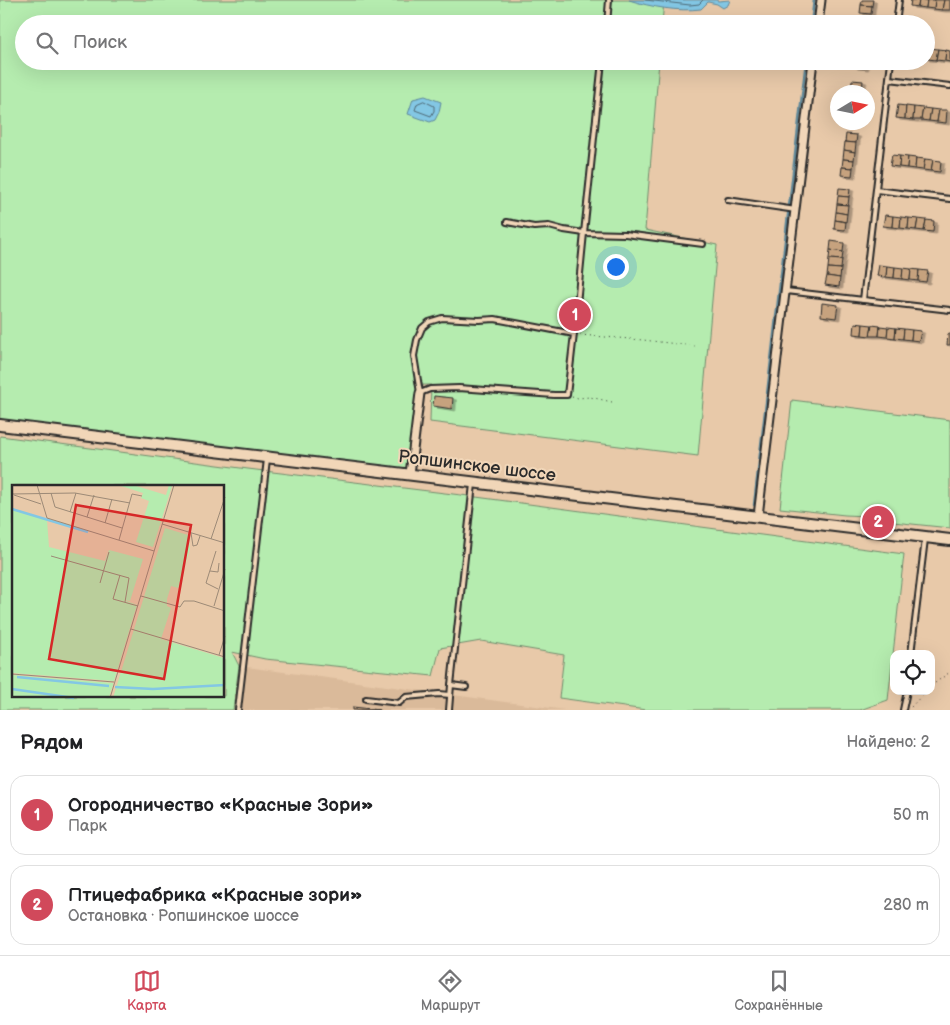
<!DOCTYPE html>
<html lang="ru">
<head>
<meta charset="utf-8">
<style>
	body { margin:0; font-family:"Balsamiq Sans",sans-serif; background:#f2f2f2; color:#202124 }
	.controls { position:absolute; right:15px; bottom:15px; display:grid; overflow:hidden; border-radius:10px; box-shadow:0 5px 20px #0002 }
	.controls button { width:45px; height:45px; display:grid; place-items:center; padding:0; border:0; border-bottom:1px solid #e0e0e0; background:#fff; color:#202124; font:25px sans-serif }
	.compass { position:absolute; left:830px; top:85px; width:45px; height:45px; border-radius:50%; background:#fff; box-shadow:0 5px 20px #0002; rotate:80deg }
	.you { position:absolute; left:615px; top:266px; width:18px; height:18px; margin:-12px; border:4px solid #fff; border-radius:50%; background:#1a73e8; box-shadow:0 0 0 8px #1a73e833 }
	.badge { display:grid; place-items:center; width:32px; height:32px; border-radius:50%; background:#d1495b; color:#fff; font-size:16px; font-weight:700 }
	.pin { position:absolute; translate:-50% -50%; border:2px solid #fff; box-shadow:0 1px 5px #0006 }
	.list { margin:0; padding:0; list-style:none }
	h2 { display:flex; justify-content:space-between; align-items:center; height:65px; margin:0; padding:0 20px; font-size:21px }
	h2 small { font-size:16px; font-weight:400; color:#757577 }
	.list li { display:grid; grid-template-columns:32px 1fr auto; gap:15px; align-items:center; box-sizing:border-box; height:80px; margin:0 10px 10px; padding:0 10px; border:1px solid #e0e0e0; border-radius:15px }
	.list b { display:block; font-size:19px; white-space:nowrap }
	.list p { margin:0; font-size:16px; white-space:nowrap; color:#757577 }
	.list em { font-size:16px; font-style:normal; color:#757577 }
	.icon { flex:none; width:28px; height:28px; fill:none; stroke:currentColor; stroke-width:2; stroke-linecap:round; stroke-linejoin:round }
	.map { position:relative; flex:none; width:950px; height:710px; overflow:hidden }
	.search { position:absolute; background:#fff; box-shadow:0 5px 20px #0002; left:15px; right:15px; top:15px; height:55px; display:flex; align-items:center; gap:12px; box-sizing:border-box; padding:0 18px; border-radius:28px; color:#757577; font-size:19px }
	.sheet { height:245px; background:#fff }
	nav { display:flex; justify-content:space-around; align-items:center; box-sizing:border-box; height:70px; border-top:1px solid #e0e0e0; background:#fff; font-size:14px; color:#757577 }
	nav a { display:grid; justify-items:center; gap:2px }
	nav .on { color:#d1495b }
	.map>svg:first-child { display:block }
</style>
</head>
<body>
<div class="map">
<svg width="950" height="710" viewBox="0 0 950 710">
	<defs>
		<filter id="shadow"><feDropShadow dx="3.5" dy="2" stdDeviation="0" flood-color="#0004"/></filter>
	</defs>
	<rect width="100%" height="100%" fill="#e8c9a9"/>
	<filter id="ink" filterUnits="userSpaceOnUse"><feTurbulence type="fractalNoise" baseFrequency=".02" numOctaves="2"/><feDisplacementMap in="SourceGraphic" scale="10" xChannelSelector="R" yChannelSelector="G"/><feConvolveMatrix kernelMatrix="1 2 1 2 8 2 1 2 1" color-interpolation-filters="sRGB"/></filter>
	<g filter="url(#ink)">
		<polygon fill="#daba9a" points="239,666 565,710 233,710"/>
		<g fill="#b5ecaf" stroke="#708c6d" fill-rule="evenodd">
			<polygon points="0,0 664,0 662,24 24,24 24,61 659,61 645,230 717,245 698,456 430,422 431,385 423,385 412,470 0,419"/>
			<polygon points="792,400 950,420 950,528 893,522 884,519 884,516 867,514 866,516 845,515 780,508"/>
			<path d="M0 436 248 469 461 495 904 554 888 700 860 710H646L559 698 564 655 481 641 440 648 433 676 265 659 232 652 239 666 233 710H0ZM14 486H224V696H14Z"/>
		</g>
		<g fill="#83c7e4" stroke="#60899a">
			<path d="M629 0H716L718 1 730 0 728 5 723 8 717 4 708 2 701 9C678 12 651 7 629 0Z"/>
			<polygon points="425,96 441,102 439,112 435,120 430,122 408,114 413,99"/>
		</g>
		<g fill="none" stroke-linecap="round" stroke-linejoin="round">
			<g stroke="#4e6975" stroke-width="1">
				<polyline points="645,0 690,5 699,4 703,0"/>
				<polygon points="424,101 434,106 434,111 431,116 415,110 417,104"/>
			</g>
			<g stroke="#60899a" stroke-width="2.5">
				<polyline points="811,24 814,0"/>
				<polyline points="754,505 806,61"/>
			</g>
		</g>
		<g fill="#c6a27e" stroke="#2b2b2b" filter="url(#shadow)">
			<polygon points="862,0 873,0 872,6 861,5"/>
			<polygon points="911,0 919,0 918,7 910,6"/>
			<polygon points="919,0 927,0 926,8 918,7"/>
			<polygon points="927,0 935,0 934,9 926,8"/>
			<polygon points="935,0 944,0 942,10 934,9"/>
			<polygon points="944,0 950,0 950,10 942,10"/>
			<polygon points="861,5 872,6 871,14 860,13"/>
			<polygon points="926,48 929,48 928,59 926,59"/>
			<polygon points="929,48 938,49 936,60 928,59"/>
			<polygon points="938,49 946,50 945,61 936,60"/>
			<polygon points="946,50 950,51 950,62 945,61"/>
			<polygon points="854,61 865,61 865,68 854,67"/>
			<polygon points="852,80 863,81 862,89 851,88"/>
			<polygon points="851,88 862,89 862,92 851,92"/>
			<polygon points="898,105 906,106 905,119 896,118"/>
			<polygon points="906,106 914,107 913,120 905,119"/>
			<polygon points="914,107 923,108 921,120 913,120"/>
			<polygon points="923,108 931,109 929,121 921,120"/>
			<polygon points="931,109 939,110 937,122 929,121"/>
			<polygon points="939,110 947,110 946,123 937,122"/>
			<polygon points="846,134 857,135 856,143 845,142"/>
			<polygon points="845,142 856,143 855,152 844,150"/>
			<polygon points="844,150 855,152 854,160 843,159"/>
			<polygon points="892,155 900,156 899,167 890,166"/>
			<polygon points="900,156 908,157 907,168 899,167"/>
			<polygon points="908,157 916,158 915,169 907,168"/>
			<polygon points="916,158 925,159 923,170 915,169"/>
			<polygon points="843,159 854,160 853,168 842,167"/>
			<polygon points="925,159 933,160 931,171 923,170"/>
			<polygon points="933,160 941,161 940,172 931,171"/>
			<polygon points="842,167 853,168 852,176 841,175"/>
			<polygon points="839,188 850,189 849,197 838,196"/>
			<polygon points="838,196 849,197 848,205 837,204"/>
			<polygon points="837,204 848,205 847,214 836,212"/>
			<polygon points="836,212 847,214 846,222 835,220"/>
			<polygon points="885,215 893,216 892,227 883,226"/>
			<polygon points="893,216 901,217 900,228 892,227"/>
			<polygon points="901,217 909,218 908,229 900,228"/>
			<polygon points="909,218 918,219 916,230 908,229"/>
			<polygon points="918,219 926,220 924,231 916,230"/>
			<polygon points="835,220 846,222 845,230 834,229"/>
			<polygon points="926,220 934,221 933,232 924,231"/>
			<polygon points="831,241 844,243 843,252 830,250"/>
			<polygon points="830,250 843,252 842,260 829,259"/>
			<polygon points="829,259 842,260 841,269 828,268"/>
			<polygon points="879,265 887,266 886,277 877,276"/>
			<polygon points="887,266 895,267 894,278 886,277"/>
			<polygon points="895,267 903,268 902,279 894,278"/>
			<polygon points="828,268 841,269 840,278 827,276"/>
			<polygon points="903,268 911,269 910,280 902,279"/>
			<polygon points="911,269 919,270 918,281 910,280"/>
			<polygon points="919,270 928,271 926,282 918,281"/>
			<polygon points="827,276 840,278 839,287 825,285"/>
			<polygon points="822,303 838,305 836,318 821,316"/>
			<polygon points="855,323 863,324 862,335 854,334"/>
			<polygon points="863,324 872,325 870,336 862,335"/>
			<polygon points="872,325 880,326 879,336 870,336"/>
			<polygon points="880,326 888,327 887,337 879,336"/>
			<polygon points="888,327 896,328 895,338 887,337"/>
			<polygon points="896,328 904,329 903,339 895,338"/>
			<polygon points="904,329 912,330 911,340 903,339"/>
			<polygon points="912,330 921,331 919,341 911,340"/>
			<polygon points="948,334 950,334 950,345 947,345"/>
			<polygon points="434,396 453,398 452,409 433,406"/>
			<polygon points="353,707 380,710 353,710"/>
		</g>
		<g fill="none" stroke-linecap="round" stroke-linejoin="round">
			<defs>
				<g id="lane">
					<polyline points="607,24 609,0"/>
					<polyline points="896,24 899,0"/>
					<polyline points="889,79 950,86"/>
					<polyline points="876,190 950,199"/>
					<polyline points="728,200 796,210"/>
					<polyline points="507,222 534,227 549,226 564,230 584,233 625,234 703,244"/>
					<polyline points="786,291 950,310"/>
					<polyline points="863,300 891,61"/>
					<polyline points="574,334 495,319 479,320 442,318 429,322 422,328 417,340 414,356 420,393 430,389 459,388 554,395 567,395 574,334 584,233 602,61"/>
					<polyline points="911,654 925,539"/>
					<polyline points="451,685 466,687"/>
					<polyline points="366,699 399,703 406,697 439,694 450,695"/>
					<polyline points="238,710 267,459"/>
					<polyline points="449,710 451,685 473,484"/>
					<polyline points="903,710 907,691"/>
				</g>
				<g id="street">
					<polyline points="818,24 821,0"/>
					<polyline points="410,474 420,393"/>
					<polyline points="758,516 813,61"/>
				</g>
				<polyline id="secondary" points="0,425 950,540"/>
			</defs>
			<use href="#lane" stroke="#2b2b2b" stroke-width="8"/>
			<use href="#street" stroke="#2b2b2b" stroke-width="11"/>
			<use href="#secondary" stroke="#2b2b2b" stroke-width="14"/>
			<g stroke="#2b2b2b" stroke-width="1" stroke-dasharray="1 4" stroke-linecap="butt">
				<polyline points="580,335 643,340 695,346"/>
				<polyline points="572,396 578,398 590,397 612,402"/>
				<polyline points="931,686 950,672"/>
				<polyline points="911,707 926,691"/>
			</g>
			<use href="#lane" stroke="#f1d6b8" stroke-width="4"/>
			<use href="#street" stroke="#f1d6b8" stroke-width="7"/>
			<use href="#secondary" stroke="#f1d6b8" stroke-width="10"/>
		</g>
	</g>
	<g text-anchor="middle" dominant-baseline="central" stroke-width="4" stroke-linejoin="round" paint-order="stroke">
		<g font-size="18" fill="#2b2b2b" stroke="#f1d6b8">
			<text transform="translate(477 466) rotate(7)">Ропшинское шоссе</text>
		</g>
	</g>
	<g transform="translate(12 485)">
		<rect width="212" height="212" fill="#e8c9a9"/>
		<path d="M106 0H121L154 10 157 0 160 1 141 62 124 57 137 16 129 13 131 8ZM0 24 35 35 37 62 93 76 97 65 131 74 118 116 112 115 125 120 102 196 0 188ZM153 43 176 50 178 64 166 103 159 101 155 114V121L159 123 149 154 212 173V212L101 213ZM0 190 101 198V200L97 212 0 213Z" fill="#b5ecaf"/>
		<path fill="none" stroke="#83c7e4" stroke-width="2.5" d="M0 24 76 47M5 192 97 201M103 202 141 204 213 200M0 204 62 213"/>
		<path fill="none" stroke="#9c8a77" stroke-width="1" d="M25 0 35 33 142 66M39 8 43 22 110 43M0 9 63 8 118 18M2 10 29 19M58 27 64 8M75 32 82 10M93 38 100 14M150 39 213 58M179 48 181 61 185 60 188 51M199 54 213 12M107 55 120 9 130 11M204 66 194 98 206 104M39 71 117 93 113 117M198 86 206 87 207 78M108 90 101 114 126 121M88 98 97 67M129 111 168 122 172 116H182L213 126M202 121 213 84M119 144 213 172M207 170 213 151M0 189 102 197M98 213 162 0"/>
		<path fill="#d62828" fill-opacity="0.15" stroke="#d62828" stroke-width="2.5" d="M64 20 179 40 152 194 37 174Z"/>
		<rect width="212" height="212" fill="none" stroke="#2b2b2b" stroke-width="2.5"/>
	</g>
</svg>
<div class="controls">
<button><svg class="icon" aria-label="locate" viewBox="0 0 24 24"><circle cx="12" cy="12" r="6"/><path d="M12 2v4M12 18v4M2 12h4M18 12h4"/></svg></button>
</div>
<svg class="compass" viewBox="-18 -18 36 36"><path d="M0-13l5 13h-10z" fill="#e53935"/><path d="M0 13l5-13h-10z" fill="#757577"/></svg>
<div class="you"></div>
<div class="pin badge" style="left:575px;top:315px">1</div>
<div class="pin badge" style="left:878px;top:522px">2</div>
<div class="search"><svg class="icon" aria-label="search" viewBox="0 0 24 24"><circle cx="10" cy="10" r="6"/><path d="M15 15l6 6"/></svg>Поиск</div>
</div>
<section class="sheet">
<h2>Рядом<small>Найдено: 2</small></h2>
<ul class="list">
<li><span class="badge">1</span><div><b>Огородничество «Красные Зори»</b><p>Парк</p></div><em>50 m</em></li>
<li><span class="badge">2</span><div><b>Птицефабрика «Красные зори»</b><p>Остановка · Ропшинское шоссе</p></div><em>280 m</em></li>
</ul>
</section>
<nav>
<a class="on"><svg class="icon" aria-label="map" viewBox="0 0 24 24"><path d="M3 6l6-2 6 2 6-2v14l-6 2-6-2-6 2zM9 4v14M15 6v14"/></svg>Карта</a>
<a><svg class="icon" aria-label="directions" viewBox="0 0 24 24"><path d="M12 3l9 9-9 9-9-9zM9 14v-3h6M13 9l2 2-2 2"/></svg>Маршрут</a>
<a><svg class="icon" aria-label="saved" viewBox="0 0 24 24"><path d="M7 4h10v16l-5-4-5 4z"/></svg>Сохранённые</a>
</nav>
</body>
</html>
